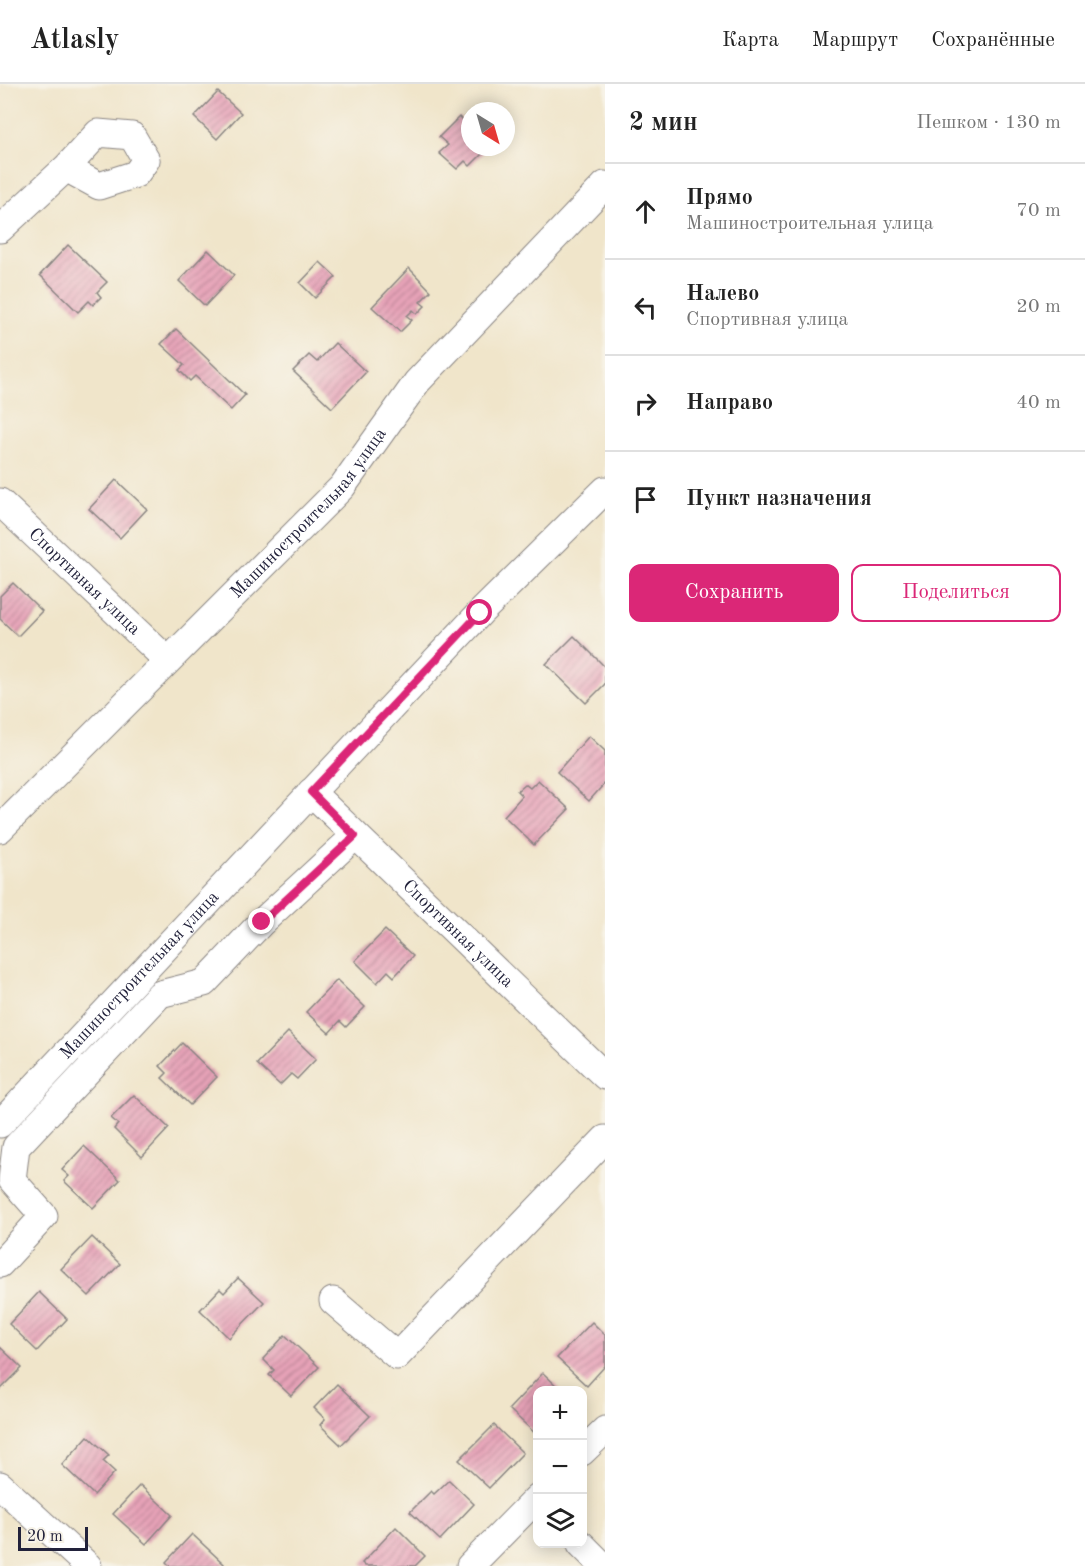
<!DOCTYPE html>
<html lang="ru">
<head>
<meta charset="utf-8">
<style>
	body { margin:0; font-family:"Old Standard TT",serif; background:#f6f6f6; color:#222 }
	.controls { position:absolute; right:18px; bottom:18px; display:grid; overflow:hidden; border-radius:12px; box-shadow:0 3px 15px #0003 }
	.controls button { width:54px; height:54px; display:grid; place-items:center; padding:0; border:0; border-bottom:2px solid #e0e0e0; background:#fff; color:#222; font:30px sans-serif }
	.compass { position:absolute; left:461px; top:18px; width:54px; height:54px; border-radius:50%; background:#fff; box-shadow:0 3px 15px #0003; rotate:143deg }
	.scale { position:absolute; left:18px; bottom:15px; width:70px; box-sizing:border-box; padding-left:6px; border:3px solid #22223b; border-top:0; font-size:16px; line-height:21px; white-space:nowrap; color:#22223b; -webkit-text-stroke:4px #f7f3e8; paint-order:stroke }
	.stop { position:absolute; width:18px; height:18px; margin:-14px; border:4px solid #db2777; border-radius:50%; background:#fff }
	.stop.end { background:#db2777; border-color:#fff; box-shadow:0 2px 6px #0008 }
	.list { margin:0; padding:0; list-style:none }
	h2 { display:flex; justify-content:space-between; align-items:center; height:78px; margin:0; padding:0 24px; font-size:26px }
	h2 small { font-size:20px; font-weight:400; color:#767676 }
	.list li { display:grid; grid-template-columns:39px 1fr auto; gap:18px; align-items:center; box-sizing:border-box; height:96px; padding:0 24px; border-top:2px solid #e0e0e0 }
	.list b { display:block; font-size:22px; white-space:nowrap }
	.list p { margin:0; font-size:20px; white-space:nowrap; color:#767676 }
	.list em { font-size:20px; font-style:normal; color:#767676 }
	.actions { display:flex; gap:12px; padding:18px 24px }
	.actions a { flex:1; padding:14px 0; border:2px solid #db2777; border-radius:12px; text-align:center; font-size:21px; color:#db2777 }
	.actions .main { background:#db2777; color:#fff }
	.icon { flex:none; width:33px; height:33px; fill:none; stroke:currentColor; stroke-width:2; stroke-linecap:round; stroke-linejoin:round }
	.map { position:relative; flex:none; width:605px; height:1482px; overflow:hidden }
	header { display:flex; align-items:center; gap:36px; box-sizing:border-box; height:84px; padding:0 30px; background:#fff; border-bottom:2px solid #e0e0e0 }
	header strong { font-size:28px }
	nav { display:flex; gap:33px; margin-inline-start:auto; font-size:21px }
	main { display:flex }
	aside { flex:1; background:#fff }
	.map>svg:first-child { display:block }
</style>
</head>
<body>
<header>
<strong>Atlasly</strong>
<nav><a>Карта</a><a>Маршрут</a><a>Сохранённые</a></nav>
</header>
<main>
<div class="map">
<svg width="605" height="1482" viewBox="0 0 605 1482">
	<defs>
		<pattern id="building-hatch" width="6" height="6" patternUnits="userSpaceOnUse" patternTransform="scale(1.5)"><rect width="6" height="6" fill="#e7a3b8"/><path d="M-1 1l2-2M0 6l6-6M5 7l2-2" fill="none" stroke="#bb8497"/></pattern>
	</defs>
	<rect width="100%" height="100%" fill="#f7f3e8"/>
	<filter id="ink" filterUnits="userSpaceOnUse"><feTurbulence type="fractalNoise" baseFrequency=".0167" numOctaves="2"/><feDisplacementMap in="SourceGraphic" scale="12" xChannelSelector="R" yChannelSelector="G"/><feConvolveMatrix kernelMatrix="1 2 1 2 8 2 1 2 1" color-interpolation-filters="sRGB"/></filter>
	<filter id="wash" filterUnits="userSpaceOnUse"><feTurbulence type="fractalNoise" baseFrequency=".008" numOctaves="4" result="noise"/><feDisplacementMap in="SourceGraphic" scale="24" xChannelSelector="R" yChannelSelector="G"/><feGaussianBlur stdDeviation="1.35" result="paint"/><feColorMatrix in="noise" values="0 0 0 0 0 0 0 0 0 0 0 0 0 0 0 0 0 1.4 0 .05"/><feComposite in="paint" operator="in"/></filter>
	<g filter="url(#wash)">
		<rect width="100%" height="100%" fill="#f0e5ca"/>
		<g id="blocks">
			<g fill="url(#building-hatch)">
				<polygon points="218,8 241,29 217,55 194,33"/>
				<polygon points="459,33 470,43 470,63 489,63 470,82 465,77 457,85 439,69 448,61 439,53"/>
				<polygon points="68,161 107,198 97,208 101,213 93,221 89,217 78,228 40,191"/>
				<polygon points="208,166 234,191 205,222 179,197"/>
				<polygon points="320,178 336,193 315,214 300,199"/>
				<polygon points="409,184 431,207 420,218 425,222 417,230 413,226 407,232 412,236 400,248 372,223"/>
				<polygon points="176,245 245,311 231,326 195,292 190,297 179,286 184,281 161,260"/>
				<polygon points="335,259 366,288 332,324 293,287 309,271 317,278"/>
				<polygon points="116,396 147,425 120,454 89,425"/>
				<polygon points="13,499 42,527 18,552 0,535 0,512"/>
				<polygon points="574,552 605,583 605,600 586,619 546,580"/>
				<polygon points="589,652 605,667 605,699 589,717 557,688"/>
				<polygon points="538,696 569,725 534,761 504,732 522,712 517,707 525,700 530,704"/>
				<polygon points="385,846 413,872 394,893 388,887 377,899 355,877"/>
				<polygon points="337,896 365,923 346,943 340,937 329,949 306,928"/>
				<polygon points="288,948 316,975 297,995 291,990 280,1001 257,980"/>
				<polygon points="182,959 217,993 190,1021 162,994 167,989 160,982"/>
				<polygon points="134,1011 169,1044 142,1073 114,1045 118,1040 111,1034"/>
				<polygon points="84,1062 120,1096 93,1124 64,1097 69,1092 62,1086"/>
				<polygon points="92,1153 120,1180 89,1212 61,1185"/>
				<polygon points="238,1194 264,1218 229,1254 200,1226 220,1205 224,1209"/>
				<polygon points="39,1208 67,1235 37,1267 9,1240"/>
				<polygon points="592,1238 605,1251 605,1282 587,1302 557,1274"/>
				<polygon points="285,1251 319,1283 291,1312 269,1291 274,1286 263,1275"/>
				<polygon points="0,1263 22,1284 0,1306"/>
				<polygon points="543,1289 561,1306 538,1306 538,1352 509,1325"/>
				<polygon points="337,1300 370,1332 341,1361 320,1341 325,1335 314,1324"/>
				<polygon points="494,1341 523,1369 489,1404 459,1376"/>
				<polygon points="88,1352 109,1371 103,1377 115,1388 94,1411 62,1381"/>
				<polygon points="449,1396 474,1420 440,1456 410,1428 431,1407 434,1410"/>
				<polygon points="140,1401 172,1431 146,1460 113,1430"/>
				<polygon points="396,1443 425,1472 415,1482 365,1482 362,1479"/>
				<polygon points="192,1450 224,1480 223,1482 170,1482 166,1478"/>
			</g>
		</g>
	</g>
	<g filter="url(#ink)">
		<use href="#blocks" fill-opacity="0" stroke="#898482" stroke-width="1.5"/>
		<g fill="none" stroke-linecap="round" stroke-linejoin="round">
			<defs>
				<g id="minor">
					<polyline points="0,145 66,84 98,49 132,52 146,76 136,90 99,102 66,84"/>
					<path id="s1" d="M0 418 167 576"/>
					<path id="s2" d="M311 708 605 992"/>
					<path id="s3" d="M0 745 342 403 417 298 605 101"/>
					<path id="s4" d="M0 1040 480 529 605 406"/>
					<polyline points="0,1180 44,1132 12,1096 16,1063 160,910 204,899 262,838 355,752"/>
					<polyline points="333,1217 397,1272 605,1055"/>
					<polyline points="582,1368 605,1346"/>
					<polyline points="0,1401 88,1482"/>
					<polyline points="581,1460 603,1482"/>
					<polyline points="470,1482 538,1413"/>
				</g>
			</defs>
			<use href="#minor" stroke="#898482" stroke-width="29"/>
			<use href="#minor" stroke="#fff" stroke-width="27"/>
		</g>
	</g>
	<g fill="none" stroke-linecap="round" stroke-linejoin="round" filter="url(#ink)">
		<polyline stroke="#db2777" stroke-width="8" points="262,838 355,752 311,708 480,529"/>
	</g>
	<g text-anchor="middle" dominant-baseline="central" stroke-width="4.5" stroke-linejoin="round" paint-order="stroke">
		<g font-size="18" fill="#22223b" stroke="#f7f3e8">
			<text stroke="none"><textPath href="#s3" startOffset="442">Машиностроительная улица</textPath></text>
			<text stroke="none"><textPath href="#s1" startOffset="116">Спортивная улица</textPath></text>
			<text stroke="none"><textPath href="#s2" startOffset="204">Спортивная улица</textPath></text>
			<text stroke="none"><textPath href="#s4" startOffset="204">Машиностроительная улица</textPath></text>
		</g>
	</g>
</svg>
<div class="controls">
<button>+</button>
<button>−</button>
<button><svg class="icon" aria-label="layers" viewBox="0 0 24 24"><path d="M12 4l9 5-9 5-9-5zM3 14l9 5 9-5"/></svg></button>
</div>
<svg class="compass" viewBox="-18 -18 36 36"><path d="M0-13l5 13h-10z" fill="#e53935"/><path d="M0 13l5-13h-10z" fill="#767676"/></svg>
<div class="scale">20 m</div>
<div class="stop" style="left:480px;top:529px"></div>
<div class="stop end" style="left:262px;top:838px"></div>
</div>
<aside>
<h2>2 мин<small>Пешком · 130 m</small></h2>
<ul class="list">
<li><svg class="icon" aria-label="ahead" viewBox="0 0 24 24"><path d="M12 20V5M6 11l6-6 6 6"/></svg><div><b>Прямо</b><p>Машиностроительная улица</p></div><em>70 m</em></li>
<li><svg class="icon" aria-label="left" viewBox="0 0 24 24"><path d="M17 20v-9H6M10 6l-5 5 5 5"/></svg><div><b>Налево</b><p>Спортивная улица</p></div><em>20 m</em></li>
<li><svg class="icon" aria-label="right" viewBox="0 0 24 24"><path d="M7 20v-9h11M14 6l5 5-5 5"/></svg><div><b>Направо</b></div><em>40 m</em></li>
<li><svg class="icon" aria-label="arrive" viewBox="0 0 24 24"><path d="M6 21V4h12l-3 4 3 4H6"/></svg><div><b>Пункт назначения</b></div></li>
</ul>
<div class="actions"><a class="main">Сохранить</a><a>Поделиться</a></div>
</aside>
</main>
</body>
</html>
